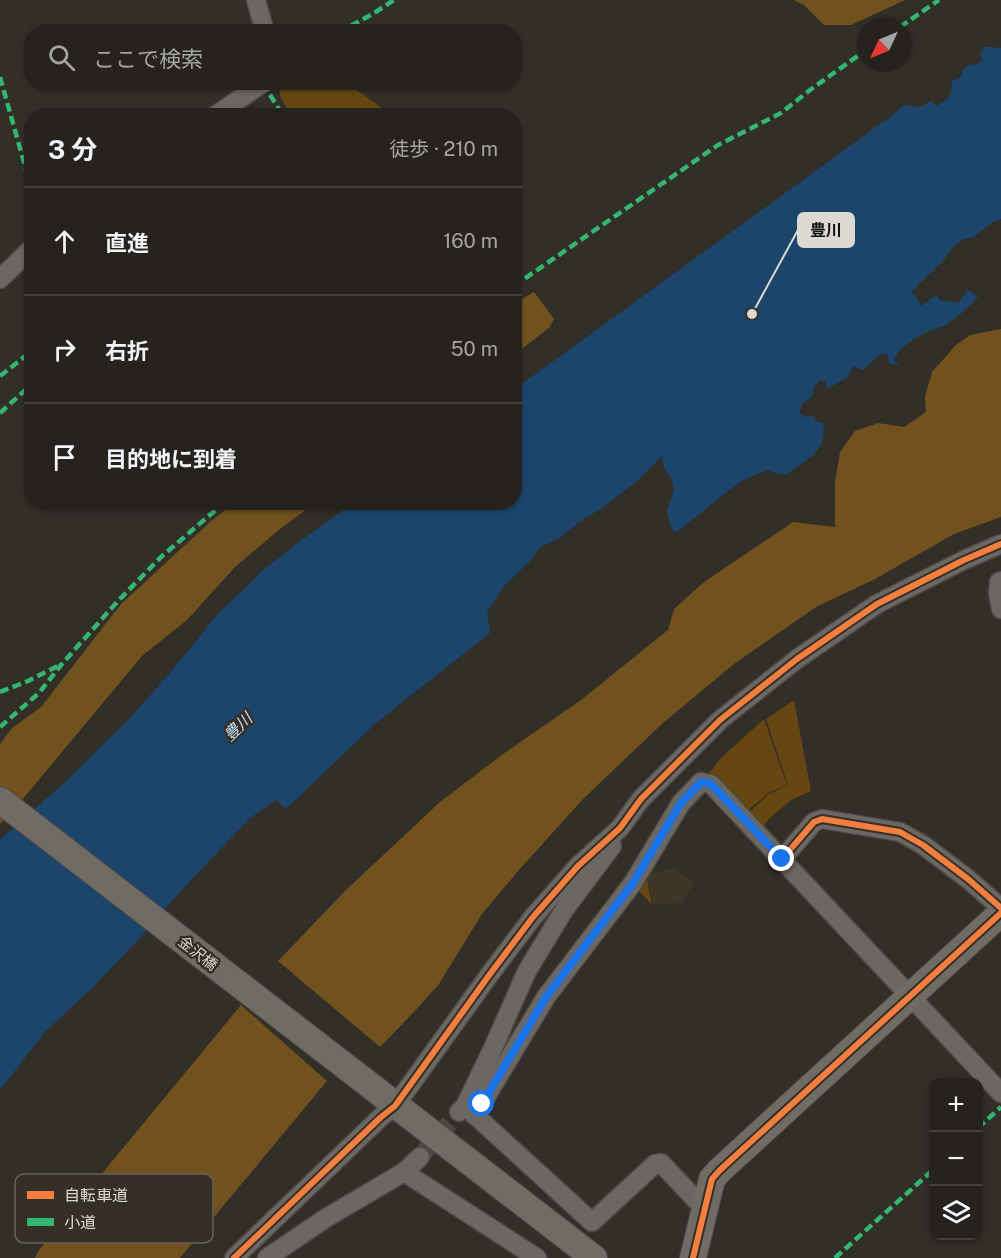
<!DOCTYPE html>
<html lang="ja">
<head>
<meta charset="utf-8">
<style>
	body { margin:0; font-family:"Public Sans","Noto Sans JP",sans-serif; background:#2e2a27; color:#f1f3f6 }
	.controls { position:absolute; right:18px; bottom:18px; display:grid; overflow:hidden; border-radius:12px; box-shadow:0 2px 4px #0004 }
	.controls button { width:54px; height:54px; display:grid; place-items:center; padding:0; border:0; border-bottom:2px solid #423f3c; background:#26221e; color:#f1f3f6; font:30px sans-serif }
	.compass { position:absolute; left:857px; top:18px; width:54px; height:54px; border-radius:50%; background:#26221e; box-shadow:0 2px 4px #0004; rotate:226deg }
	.stop { position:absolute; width:18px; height:18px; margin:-14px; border:4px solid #1a73e8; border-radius:50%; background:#fff }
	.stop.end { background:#1a73e8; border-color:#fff; box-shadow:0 2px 6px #0008 }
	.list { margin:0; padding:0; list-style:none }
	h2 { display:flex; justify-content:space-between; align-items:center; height:78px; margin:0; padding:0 24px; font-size:26px }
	h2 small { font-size:20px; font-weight:400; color:#a4a4a4 }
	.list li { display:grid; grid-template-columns:39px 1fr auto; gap:18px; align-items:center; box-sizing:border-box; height:108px; padding:0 24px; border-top:2px solid #423f3c }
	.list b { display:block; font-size:22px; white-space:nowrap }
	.list em { font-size:20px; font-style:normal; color:#a4a4a4 }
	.icon { flex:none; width:33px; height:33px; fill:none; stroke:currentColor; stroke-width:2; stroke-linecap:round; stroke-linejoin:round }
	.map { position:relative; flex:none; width:1001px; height:1258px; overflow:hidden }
	.search { position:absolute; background:#26221e; box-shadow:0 2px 4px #0004; left:24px; top:24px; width:498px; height:66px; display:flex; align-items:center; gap:15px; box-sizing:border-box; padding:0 21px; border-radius:24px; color:#a4a4a4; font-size:22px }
	.panel { position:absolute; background:#26221e; box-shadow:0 2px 4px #0004; left:24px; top:108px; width:498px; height:402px; border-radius:24px }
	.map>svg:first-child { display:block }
</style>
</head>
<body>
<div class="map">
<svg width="1001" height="1258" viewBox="0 0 1001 1258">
	<rect width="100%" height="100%" fill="#322e28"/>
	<polygon fill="#3f3628" points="673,868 694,882 682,903 653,905 647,875"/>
	<g fill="#664711">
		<polygon points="280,83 347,83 382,108 377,115 290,115 280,96"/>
		<polygon points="794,700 811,791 791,800 769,819 762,828 748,813 769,794 788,785 766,719"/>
		<polygon points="764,719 787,785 770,792 746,812 709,773 722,757"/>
		<polygon points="646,875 652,905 637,889"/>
	</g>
	<g fill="#71511e">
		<polygon points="794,0 905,0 851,25 824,25 804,5"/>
		<polygon points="534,292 554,319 549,328 515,354 515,303"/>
		<polygon points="1001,329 1001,517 954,534 875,579 816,607 734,664 663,723 584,798 519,870 482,914 439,984 415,1011 380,1047 278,961 346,890 440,802 503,754 581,700 668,630 674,609 704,582 793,522 835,527 835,482 840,452 855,431 878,423 904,427 926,412 925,396 932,372 956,345 970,335"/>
		<polygon points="234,503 315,503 280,529 235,567 187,620 142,656 22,800 0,824 0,744 12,728 41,707 121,604 210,522"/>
		<polygon points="241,1005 327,1081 180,1258 35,1258 39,1250"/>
	</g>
	<path fill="#1b456b" d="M984 47H990L1001 48V219L991 223 974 237 964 239 953 247 942 262 911 292 917 298 921 306 936 295 940 300 958 303 968 290 978 297C968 308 958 317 945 325 939 328 933 329 927 332 915 338 899 347 894 360L899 365 889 363 887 354H880L863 370 853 366 848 377 827 389 826 381 820 380 814 387 812 397 803 403 799 412 805 417 812 416 816 421 824 424 823 438 821 446 811 457 787 474H778L768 470 752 476 740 482 675 533 670 525 667 511 674 490 672 480 664 467 662 456 636 482 602 508 579 522 561 537 539 548 532 559 504 586 487 612 490 633 376 723 286 809 276 800 249 819 178 894 140 938 95 985 45 1032 0 1090V840L65 782 130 718 169 674 217 615 260 573 296 544 353 503 514 502 515 389 869 132C874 127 879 124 885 121 901 111 898 101 920 107L931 101 936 106C946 101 955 93 951 82L962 76V70L970 64 977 65 983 59 980 54Z"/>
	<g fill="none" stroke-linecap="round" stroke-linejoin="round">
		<polyline stroke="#4c4842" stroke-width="18" stroke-dasharray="18 9" stroke-linecap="butt" points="420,1157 459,1112"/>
		<defs>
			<g id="street">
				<polyline points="256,0 265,32"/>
				<polyline points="215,116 264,82"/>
				<polyline points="0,279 32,248"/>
				<polyline points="1001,581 999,582 998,593 1001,609"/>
				<polyline points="782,859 814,822 822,819 900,832 923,845 968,879 1001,908"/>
				<polyline points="466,1107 592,1222 655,1164 661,1163 696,1200 705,1205"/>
				<polyline points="459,1112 465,1106 493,1048 527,971 564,910 612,846"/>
				<polyline points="475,1115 546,997 633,883 681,803 701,782 711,784 1001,1093"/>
				<polyline points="404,1172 537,1258"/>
				<polyline points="234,1258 381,1117 395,1106 490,974 533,917 578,866 620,828 641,799 720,720 797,659 877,604 964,560 1001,544"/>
				<polyline points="267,1258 326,1218 404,1172 420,1157"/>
			</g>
			<g id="secondary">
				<polyline points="0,800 594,1258"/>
				<polyline points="693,1258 712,1179 720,1170 1001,913"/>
			</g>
		</defs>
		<use href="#street" stroke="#4c4944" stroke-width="21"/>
		<use href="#secondary" stroke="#4c4944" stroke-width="28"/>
		<use href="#street" stroke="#6b6864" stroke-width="18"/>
		<use href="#secondary" stroke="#706b64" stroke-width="26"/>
		<g stroke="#33b770" stroke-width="4.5" stroke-dasharray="9 4.5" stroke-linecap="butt">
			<polyline points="900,27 939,0"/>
			<polyline points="339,32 371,15 394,0"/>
			<polyline points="0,77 32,191"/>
			<polyline points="263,83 283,116"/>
			<polyline points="514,286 718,145 781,113 810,90 866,50"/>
			<polyline points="0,376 32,351"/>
			<polyline points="0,413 32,384"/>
			<polyline points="0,692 28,681 58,666"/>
			<polyline points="0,727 39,693 61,665 118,601 161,557 225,502"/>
			<polyline points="978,1128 1001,1107"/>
			<polyline points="835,1258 934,1169"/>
		</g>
		<defs>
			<g id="cycleway">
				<polyline points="782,859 814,822 822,819 900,832 923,845 968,879 1001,908"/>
				<polyline points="234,1258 381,1117 395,1106 490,974 533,917 578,866 620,828 641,799 720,720 797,659 877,604 964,560 1001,544"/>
				<polyline points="693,1258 712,1179 720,1170 1001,913"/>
			</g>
		</defs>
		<use href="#cycleway" stroke="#352f25" stroke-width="10"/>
		<use href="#cycleway" stroke="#f27e40" stroke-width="6"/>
	</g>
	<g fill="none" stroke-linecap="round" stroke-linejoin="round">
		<polyline stroke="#1a73e8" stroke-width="8" points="482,1104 546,997 633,883 681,803 701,782 711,784 782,859"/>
	</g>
	<g text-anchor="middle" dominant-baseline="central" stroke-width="5" stroke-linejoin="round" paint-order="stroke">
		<g font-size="15" fill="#dcd8d2" stroke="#352f25">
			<text transform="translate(198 953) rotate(38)">金沢橋</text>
		</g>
		<g font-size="16" font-style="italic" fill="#c5e0fb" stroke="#352f25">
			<text transform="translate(238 727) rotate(-44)">豊川</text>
		</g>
	</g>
	<rect x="15" y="1174" width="198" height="69" rx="9" fill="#352f25" stroke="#676259" stroke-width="1.5"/>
	<rect x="27" y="1191" width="27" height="8" fill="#f27e40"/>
	<rect x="27" y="1218" width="27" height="8" fill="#33b770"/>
	<g font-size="16" fill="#dcd8d2">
		<text x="64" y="1201">自転車道</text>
		<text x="64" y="1228">小道</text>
	</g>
	<path fill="none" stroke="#dcd8d2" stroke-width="2" d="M752 314L798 230"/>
	<circle fill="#dcd8d2" stroke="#352f25" stroke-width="2" cx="752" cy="314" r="6"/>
	<rect fill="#dcd8d2" stroke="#dcd8d2" stroke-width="2" x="798" y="213" width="56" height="34" rx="6"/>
	<g font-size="16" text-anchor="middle" font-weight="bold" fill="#111">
		<text x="826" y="236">豊川</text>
	</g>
</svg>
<div class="controls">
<button>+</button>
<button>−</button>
<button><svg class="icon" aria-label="layers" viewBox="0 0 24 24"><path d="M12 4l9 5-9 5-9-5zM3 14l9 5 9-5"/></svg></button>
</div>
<svg class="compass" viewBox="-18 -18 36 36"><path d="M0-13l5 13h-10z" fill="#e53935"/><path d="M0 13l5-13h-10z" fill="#a4a4a4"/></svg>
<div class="stop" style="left:482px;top:1104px"></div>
<div class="stop end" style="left:782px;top:859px"></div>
<div class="search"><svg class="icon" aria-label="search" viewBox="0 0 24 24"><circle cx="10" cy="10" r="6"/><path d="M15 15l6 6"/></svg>ここで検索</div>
<section class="panel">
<h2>3 分<small>徒歩 · 210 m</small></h2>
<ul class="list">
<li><svg class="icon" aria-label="ahead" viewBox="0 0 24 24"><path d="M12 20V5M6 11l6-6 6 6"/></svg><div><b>直進</b></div><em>160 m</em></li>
<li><svg class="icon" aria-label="right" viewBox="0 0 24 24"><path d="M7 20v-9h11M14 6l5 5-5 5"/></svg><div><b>右折</b></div><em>50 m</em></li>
<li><svg class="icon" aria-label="arrive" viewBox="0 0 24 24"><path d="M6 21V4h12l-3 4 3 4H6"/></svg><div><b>目的地に到着</b></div></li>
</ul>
</section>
</div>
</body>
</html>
